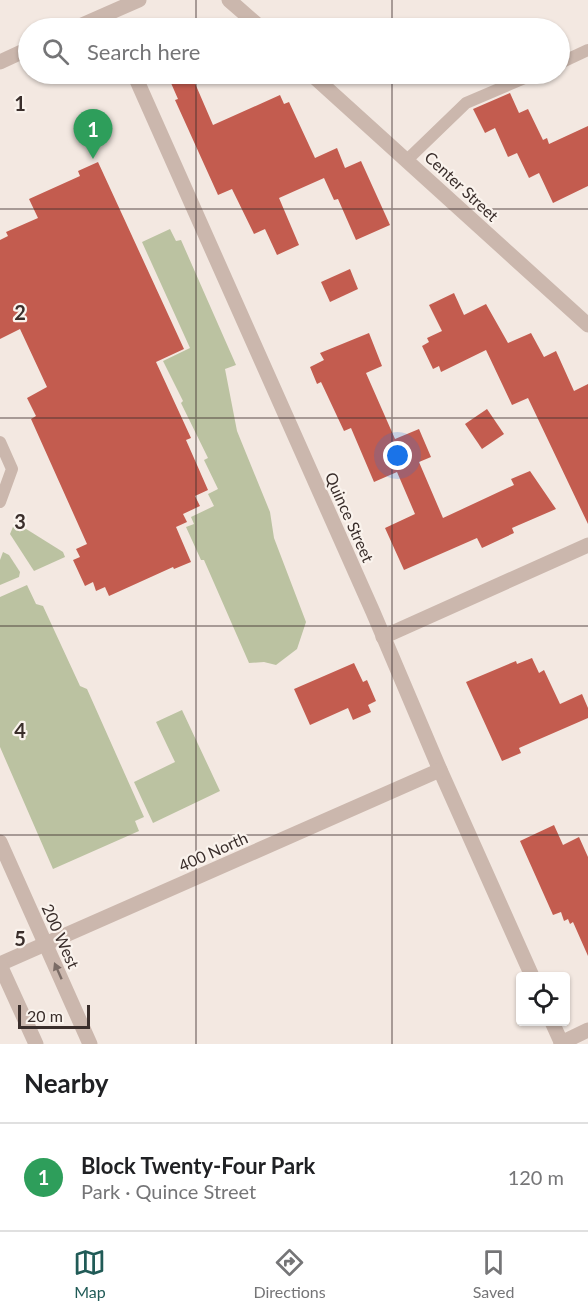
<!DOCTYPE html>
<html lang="en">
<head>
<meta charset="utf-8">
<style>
	body { margin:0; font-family:Lato,sans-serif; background:#f2f2f2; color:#202124 }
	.controls { position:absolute; right:18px; bottom:18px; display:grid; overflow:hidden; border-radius:6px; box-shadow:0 2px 4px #0004 }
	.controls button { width:54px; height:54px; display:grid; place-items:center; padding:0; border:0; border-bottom:2px solid #e0e0e0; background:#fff; color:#202124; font:30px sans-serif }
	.scale { position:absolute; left:18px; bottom:15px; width:72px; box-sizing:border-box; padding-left:6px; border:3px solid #3a2e2b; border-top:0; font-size:16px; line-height:21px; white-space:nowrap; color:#3a2e2b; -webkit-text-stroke:4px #faf3ed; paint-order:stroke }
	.you { position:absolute; left:398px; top:456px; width:21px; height:21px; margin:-15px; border:4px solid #fff; border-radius:50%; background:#1a73e8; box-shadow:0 0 0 9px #1a73e833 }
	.badge { display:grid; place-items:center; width:39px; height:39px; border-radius:50%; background:#215b57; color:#fff; font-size:20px; font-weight:700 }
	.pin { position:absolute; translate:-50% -50px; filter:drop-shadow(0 2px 3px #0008) }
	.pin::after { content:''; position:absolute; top:32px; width:21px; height:18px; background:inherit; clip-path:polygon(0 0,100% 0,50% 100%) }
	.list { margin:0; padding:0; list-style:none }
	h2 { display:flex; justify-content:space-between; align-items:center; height:78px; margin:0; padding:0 24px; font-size:26px }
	h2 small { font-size:20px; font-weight:400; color:#757577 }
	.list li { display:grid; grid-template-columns:39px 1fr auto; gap:18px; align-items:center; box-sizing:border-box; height:108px; padding:0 24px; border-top:2px solid #e0e0e0 }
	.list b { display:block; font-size:22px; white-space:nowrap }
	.list p { margin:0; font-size:20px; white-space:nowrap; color:#757577 }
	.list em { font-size:20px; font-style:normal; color:#757577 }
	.icon { flex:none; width:33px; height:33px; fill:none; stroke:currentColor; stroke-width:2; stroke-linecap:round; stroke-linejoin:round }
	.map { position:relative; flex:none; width:588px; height:1044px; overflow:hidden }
	.search { position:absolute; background:#fff; box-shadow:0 2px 4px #0004; left:18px; right:18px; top:18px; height:66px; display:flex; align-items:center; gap:15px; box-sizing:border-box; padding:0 21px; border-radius:33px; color:#757577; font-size:22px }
	.sheet { height:186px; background:#fff }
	nav { display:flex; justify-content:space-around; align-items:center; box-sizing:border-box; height:84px; border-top:2px solid #e0e0e0; background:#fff; font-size:16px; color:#757577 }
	nav a { display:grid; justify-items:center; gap:3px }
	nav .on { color:#215b57 }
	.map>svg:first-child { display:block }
</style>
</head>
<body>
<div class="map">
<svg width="588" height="1044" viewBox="0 0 588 1044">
	<rect width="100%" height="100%" fill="#f3e8e1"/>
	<g fill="#bbc2a1">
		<polygon points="170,229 176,241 181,240 236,365 225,369 237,431 270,512 274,538 306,622 297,649 276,665 264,662 249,663 204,560 201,560 186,527 194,524 191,517 214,506 208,494 218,489 204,460 208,458 181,403 183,401 163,361 190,348 142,242"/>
		<polygon points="15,522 63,552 65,557 34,571 10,534"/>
		<polygon points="3,552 9,555 20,572 19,577 0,585 0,560"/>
		<polygon points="27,585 36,604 43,606 80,686 87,689 144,817 135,821 139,831 53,869 0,747 0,597"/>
		<polygon points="182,710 220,791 153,823 134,782 175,762 156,722"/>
	</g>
	<g fill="#c35c4f">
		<polygon points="167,74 191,74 213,125 280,95 284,104 289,102 315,158 337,148 345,168 361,161 390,225 356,240 338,199 334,200 324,178 279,198 299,245 277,255 265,229 254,234 232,189 218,195 175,100 178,99"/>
		<polygon points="510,93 519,113 528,109 543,140 547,138 549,144 588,126 588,186 553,203 539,173 529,178 517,153 508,157 495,128 485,133 473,109"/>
		<polygon points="98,162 184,349 156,362 191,438 186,440 208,490 195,496 200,506 183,514 187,522 176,527 191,562 174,569 173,567 109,596 105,587 96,591 93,582 85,586 73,560 80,557 76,549 87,544 31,419 36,416 27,398 47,387 20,329 0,339 0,240 8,236 6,232 38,218 29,199 80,176 78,171"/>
		<polygon points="350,269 358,289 330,302 321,282"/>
		<polygon points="454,293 464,315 486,304 508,343 531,333 544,357 556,351 574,391 588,384 588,524 528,398 512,405 486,350 441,372 439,366 433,369 422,346 429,342 427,338 442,331 429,305"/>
		<polygon points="369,333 382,366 366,373 395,439 419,429 431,457 419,462 443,518 514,485 511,479 530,471 556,509 512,528 514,533 482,548 477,538 404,570 385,528 415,514 397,472 374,482 351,428 344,431 321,382 317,384 310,367 324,360 320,353"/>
		<polygon points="487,409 504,434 482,449 465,424"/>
		<polygon points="532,658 539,673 544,670 560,704 582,694 588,708 588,718 519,748 521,753 502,761 466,682 516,661 517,664"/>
		<polygon points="354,663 363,682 367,680 376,701 368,705 371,712 353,720 348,708 310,725 294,689"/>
		<polygon points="554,825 563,845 579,837 588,857 588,956 573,922 570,924 568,919 564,921 561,912 553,915 520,841"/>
	</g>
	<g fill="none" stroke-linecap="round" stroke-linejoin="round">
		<g stroke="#cbb7ad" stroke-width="12">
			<polyline points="560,63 588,50"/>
			<polyline points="407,160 466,103 534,74"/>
			<polyline points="0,442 12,469 0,502"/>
		</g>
		<g stroke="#cbb7ad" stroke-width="15">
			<polyline points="229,0 261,28"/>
			<polyline points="75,28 139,0"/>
			<polyline points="0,62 28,49"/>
			<polyline points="134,74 373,612 440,770 532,976"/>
			<polyline points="311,74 588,325"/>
			<polyline points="383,637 588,545"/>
			<polyline points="0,842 90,1044"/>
			<polyline points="0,964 440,770"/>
			<polyline points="0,965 36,1044"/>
			<polyline points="552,1022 562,1044"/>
			<polyline points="561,1043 588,1030"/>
		</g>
	</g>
	<defs><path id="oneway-solid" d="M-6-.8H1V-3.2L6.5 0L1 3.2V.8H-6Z" transform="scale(1.5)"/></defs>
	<use fill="#7b6c66" href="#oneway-solid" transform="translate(58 971) rotate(-114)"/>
	<path fill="none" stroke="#3a2e2b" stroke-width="1.5" stroke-opacity="0.55" d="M196 0V28M392 0V28M196 74V1044M392 74V1044M0 209H588M0 418H588M0 626H588M0 835H588"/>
	<g text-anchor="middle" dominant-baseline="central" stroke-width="4.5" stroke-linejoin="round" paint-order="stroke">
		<g font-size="16" fill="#3a2e2b" stroke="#faf3ed">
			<text transform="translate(462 186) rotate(43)">Center Street</text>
			<text transform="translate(350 517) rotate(66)">Quince Street</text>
			<text transform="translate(213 851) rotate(-24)">400 North</text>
			<text transform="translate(61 936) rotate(66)">200 West</text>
		</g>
	</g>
	<g font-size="20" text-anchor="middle" font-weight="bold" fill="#3a2e2b" stroke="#faf3ed" stroke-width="4.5" stroke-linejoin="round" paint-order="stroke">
		<text x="20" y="111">1</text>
		<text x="20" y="320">2</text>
		<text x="20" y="529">3</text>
		<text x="20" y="738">4</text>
		<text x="20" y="946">5</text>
	</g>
</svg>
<div class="controls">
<button><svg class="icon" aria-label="locate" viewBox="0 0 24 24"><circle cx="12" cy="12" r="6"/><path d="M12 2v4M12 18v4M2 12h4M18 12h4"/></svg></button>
</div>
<div class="scale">20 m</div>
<div class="you"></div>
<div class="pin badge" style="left:93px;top:159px;background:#2e9e5b">1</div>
<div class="search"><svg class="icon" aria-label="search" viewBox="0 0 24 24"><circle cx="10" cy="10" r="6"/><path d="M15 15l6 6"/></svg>Search here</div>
</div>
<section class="sheet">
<h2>Nearby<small></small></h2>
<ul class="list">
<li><span class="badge" style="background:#2e9e5b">1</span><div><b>Block Twenty-Four Park</b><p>Park · Quince Street</p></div><em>120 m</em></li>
</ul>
</section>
<nav>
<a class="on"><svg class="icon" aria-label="map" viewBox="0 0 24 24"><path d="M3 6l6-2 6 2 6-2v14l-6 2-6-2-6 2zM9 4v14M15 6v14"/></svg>Map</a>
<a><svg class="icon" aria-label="directions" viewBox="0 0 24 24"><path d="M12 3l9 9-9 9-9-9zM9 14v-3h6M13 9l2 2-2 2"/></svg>Directions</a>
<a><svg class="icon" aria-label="saved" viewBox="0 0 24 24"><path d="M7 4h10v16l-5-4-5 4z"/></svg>Saved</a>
</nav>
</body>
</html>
